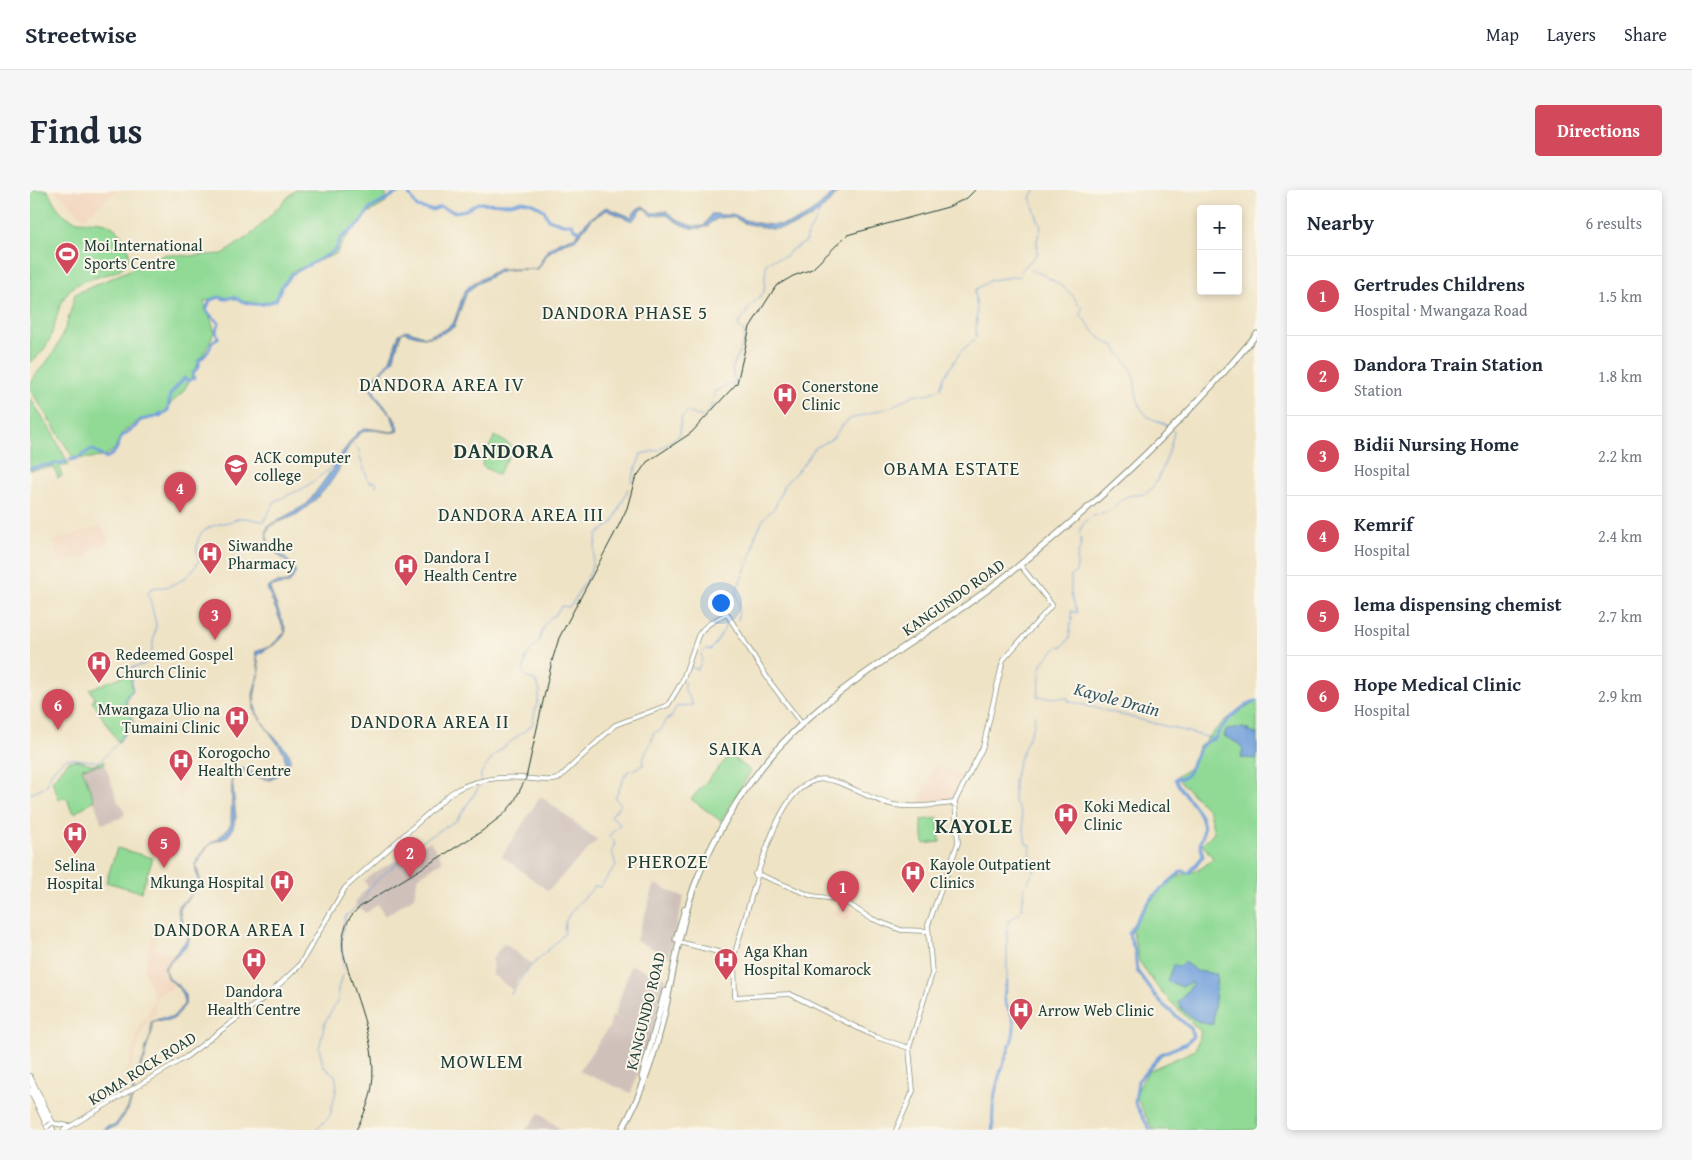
<!DOCTYPE html>
<html lang="en">
<head>
<meta charset="utf-8">
<style>
	body { margin:0; font-family:"Gentium Book Plus",serif; background:#f6f6f7; color:#1f2937 }
	.controls { position:absolute; right:15px; top:15px; display:grid; overflow:hidden; border-radius:5px; box-shadow:0 2px 8px #0003 }
	.controls button { width:45px; height:45px; display:grid; place-items:center; padding:0; border:0; border-bottom:1px solid #e0e1e3; background:#fff; color:#1f2937; font:25px sans-serif }
	.you { position:absolute; left:690px; top:412px; width:18px; height:18px; margin:-12px; border:4px solid #fff; border-radius:50%; background:#1a73e8; box-shadow:0 0 0 8px #1a73e833 }
	.badge { display:grid; place-items:center; width:32px; height:32px; border-radius:50%; background:#d1495b; color:#fff; font-size:16px; font-weight:700 }
	.pin { position:absolute; translate:-50% -41px; filter:drop-shadow(0 1px 2px #0008) }
	.pin::after { content:''; position:absolute; top:26px; width:18px; height:15px; background:inherit; clip-path:polygon(0 0,100% 0,50% 100%) }
	.list { margin:0; padding:0; list-style:none }
	h2 { display:flex; justify-content:space-between; align-items:center; height:65px; margin:0; padding:0 20px; font-size:21px }
	h2 small { font-size:16px; font-weight:400; color:#747a83 }
	.list li { display:grid; grid-template-columns:32px 1fr auto; gap:15px; align-items:center; box-sizing:border-box; height:80px; padding:0 20px; border-top:1px solid #e0e1e3 }
	.list b { display:block; font-size:19px; white-space:nowrap }
	.list p { margin:0; font-size:16px; white-space:nowrap; color:#747a83 }
	.list em { font-size:16px; font-style:normal; color:#747a83 }
	.map { position:relative; flex:none; width:1227px; height:940px; overflow:hidden; border-radius:5px }
	header { display:flex; align-items:center; gap:30px; box-sizing:border-box; height:70px; padding:0 25px; background:#fff; border-bottom:1px solid #e0e1e3 }
	header strong { font-size:24px }
	nav { display:flex; gap:28px; margin-inline-start:auto; font-size:18px }
	.intro { display:flex; align-items:center; justify-content:space-between; box-sizing:border-box; height:120px; padding:0 30px }
	h1 { margin:0; font-size:35px }
	.button { padding:12px 22px; border-radius:5px; background:#d1495b; color:#fff; font-size:18px; font-weight:700 }
	main { display:flex; gap:30px; padding:0 30px }
	aside { flex:1; background:#fff; border-radius:5px; box-shadow:0 2px 8px #0003 }
	.map>svg:first-child { display:block }
</style>
</head>
<body>
<header>
<strong>Streetwise</strong>
<nav><a>Map</a><a>Layers</a><a>Share</a></nav>
</header>
<div class="intro"><h1>Find us</h1><a class="button">Directions</a></div>
<main>
<div class="map">
<svg width="1227" height="940" viewBox="0 0 1227 940">
	<rect width="100%" height="100%" fill="#fbf7ec"/>
	<filter id="ink" filterUnits="userSpaceOnUse"><feTurbulence type="fractalNoise" baseFrequency=".02" numOctaves="2"/><feDisplacementMap in="SourceGraphic" scale="10" xChannelSelector="R" yChannelSelector="G"/><feConvolveMatrix kernelMatrix="1 2 1 2 8 2 1 2 1" color-interpolation-filters="sRGB"/></filter>
	<filter id="wash" filterUnits="userSpaceOnUse"><feTurbulence type="fractalNoise" baseFrequency=".0096" numOctaves="4" result="noise"/><feDisplacementMap in="SourceGraphic" scale="20" xChannelSelector="R" yChannelSelector="G"/><feGaussianBlur stdDeviation="1.12" result="paint"/><feColorMatrix in="noise" values="0 0 0 0 0 0 0 0 0 0 0 0 0 0 0 0 0 1.4 0 .05"/><feComposite in="paint" operator="in"/></filter>
	<g filter="url(#wash)">
		<rect width="100%" height="100%" fill="#efe3c5"/>
		<g fill="#f2d5bd">
			<polygon points="25,0 88,0 54,28"/>
			<polygon points="70,336 79,350 55,368 52,365 30,373 23,351"/>
			<polygon points="905,574 934,587 920,614 887,616"/>
			<polygon points="148,588 157,591 151,609 142,603"/>
			<polygon points="811,714 824,719 816,732 802,723"/>
			<polygon points="122,732 126,732 126,746 123,758 144,765 133,778 133,785 144,797 127,807 124,818 126,819 125,826 121,826 114,836 96,893 82,910 81,906 94,891 110,835 119,822 124,808 114,780 123,746"/>
		</g>
		<g fill="#cfc1ba">
			<polygon points="75,574 88,612 92,616 95,624 91,628 72,634 52,578"/>
			<polygon points="510,607 512,607 567,650 518,701 472,666"/>
			<polygon points="400,651 413,671 388,687 384,707 355,726 348,714 336,723 326,714 325,712 338,697 334,691 342,684"/>
			<polygon points="625,694 654,707 638,767 606,750"/>
			<polygon points="474,753 502,775 486,791 483,800 463,785 462,769"/>
			<polygon points="601,775 636,788 622,843 601,903 549,881 579,837 582,826 602,834 584,826"/>
			<polygon points="509,923 532,940 496,940"/>
		</g>
		<g fill="#91da96" stroke="#588c65">
			<path d="M0 0H17C23 11 29 23 41 29 51 34 64 29 75 33 91 38 109 64 92 78 77 88 57 86 42 98 19 119 32 152 0 172Z"/>
			<path d="M265 0H352L356 4V13L335 25 314 50 306 64 263 81 250 98 248 109 234 115 194 107 174 111C176 120 183 131 184 141 184 146 156 198 152 203 143 213 140 210 136 224L105 233 91 244 85 259 73 267 44 269 0 199C0 188 9 181 16 173 32 153 39 129 45 104L136 64 159 66 193 64 223 43Z"/>
			<polygon points="0,208 22,242 39,275 29,277 32,286 28,288 24,277 0,280"/>
			<polygon points="465,246 484,257 468,285 452,276 453,268"/>
			<path d="M100 478 102 500C92 514 98 518 104 533L88 552 62 511 65 509 60 499 91 487Z"/>
			<path d="M1227 510V940H1123L1105 905 1118 881 1165 860 1171 842 1131 802 1109 771 1102 738C1115 719 1125 700 1146 688 1163 679 1167 685 1183 668L1172 654 1184 642 1179 621 1146 587 1160 578 1168 558 1194 531Z"/>
			<polygon points="700,565 721,581 691,631 661,609"/>
			<polygon points="48,570 64,575 74,571 75,574 52,578 64,610 45,623 41,620 37,608 29,609 22,591 39,571"/>
			<polygon points="908,628 910,652 894,654 891,630"/>
			<polygon points="87,658 123,668 111,702 76,692"/>
		</g>
		<g fill="#72a0db" stroke="#486e88">
			<path d="M806 0H809C795 23 760 46 731 37 725 35 718 35 712 32 708 30 707 28 702 27 692 27 684 28 678 36 663 43 647 34 636 24L621 26 615 18 608 22 609 24 602 31 577 20 563 28 545 50 534 53 518 63 508 79 473 80 447 94 437 102 424 137C403 149 397 150 374 142L371 144 363 171 346 188 342 196C348 215 365 220 369 241 357 246 342 235 331 243 318 252 314 268 308 281 303 290 291 305 284 311 277 317 270 323 262 327 253 331 235 333 237 347 240 363 262 368 266 382L259 394 242 396 240 399 256 440C253 454 235 457 227 467 234 487 221 499 225 517 230 537 249 548 259 564 266 574 246 587 240 590L226 587 212 580 202 589 206 627 202 641 196 648 180 653 177 657 166 676 170 689 167 698 150 718C149 732 156 732 159 744 162 759 141 767 135 779 137 795 159 793 155 815 151 819 148 826 143 829 137 833 129 828 122 832V842L115 860V869L103 891 104 903 98 920 86 937 74 940 77 936H84L98 918 103 902 101 892 113 871 121 843V832L131 828 143 827 154 814C153 800 146 795 137 788L134 778 158 748C156 735 148 732 148 717 153 710 164 705 167 697 171 688 162 679 167 670 176 654 192 649 201 634L202 587 212 578 238 589 255 574 254 563 224 520 223 504 229 481 225 462 241 456 255 442 237 398 246 393 258 392 262 384C259 363 229 364 238 336L277 314 301 281 307 269 327 243 336 238 362 242 366 240 362 227 345 207 339 195 360 170 369 144 377 140 396 147 416 139 424 132 434 102 440 95 469 79H506L518 59 529 52 546 46 557 31 576 17 601 27 607 19 613 16 622 23 637 21C646 31 661 38 674 36L681 24C688 23 694 27 701 24 708 25 712 30 719 31 761 42 777 29 806 0Z"/>
			<polygon points="1212,538 1219,539 1216,541 1227,544 1227,569 1211,568 1213,559 1209,554 1194,546 1196,540"/>
			<path d="M1154 772 1167 781 1187 784 1183 835C1168 833 1154 826 1148 812L1162 795 1161 792 1152 797 1137 791 1143 775 1149 776Z"/>
		</g>
		<g fill="none" stroke-linecap="round" stroke-linejoin="round">
			<g stroke="#72a0db" stroke-width="1">
				<path d="M1000 80C1012 82 1033 96 1042 105 1047 110 1046 114 1052 117L1051 123H1049C1058 133 1069 153 1084 155 1088 164 1095 169 1100 177 1108 191 1103 213 1116 225 1122 231 1132 230 1140 238"/>
				<polyline points="322,253 329,260 330,268 339,292 346,292 346,296"/>
				<path d="M601 292 611 264 629 260 650 244C651 235 648 227 657 222L672 227 680 220 685 201 705 192 702 179C704 174 716 149 715 145 714 141 710 138 708 135L719 118 734 102 736 74 741 70 757 66 761 60 776 52V48L790 22"/>
				<path d="M1049 343C1056 322 1068 328 1083 318 1088 314 1090 309 1098 306 1103 304 1111 306 1116 303 1129 296 1143 253 1144 240"/>
				<path d="M1047 375C1045 365 1054 356 1050 347"/>
				<polyline points="1041,396 1041,386 1046,382 1047,376"/>
				<path d="M1041 397C1039 405 1046 415 1047 423L1041 421 1042 431"/>
				<polyline points="708,430 709,414 706,401 723,361 725,346 734,328 745,317 754,295 772,276 785,258 802,249 812,236 820,229 861,217 885,204 896,205 910,199 914,187 931,161 946,148 947,121 945,100 961,90 990,86 989,83 1007,64 1007,50 1011,38 1000,7 1006,0"/>
				<path d="M1041 433 1039 449 1032 457 1029 456C1001 480 1015 479 1007 507L1038 508V511L1185 549"/>
				<polyline points="660,477 668,479 672,470 671,464 676,459 681,460 694,440 696,431"/>
				<path d="M0 604 17 595C18 584 29 572 38 568L69 572 91 550 92 544C111 529 97 527 95 508L97 504 98 506 103 501 101 478 115 474 121 466 126 434 118 402C123 395 129 398 136 397 150 393 163 384 169 370 161 343 177 335 200 332 203 332 206 328 210 328 218 327 225 331 234 331L245 311 274 298 296 282 313 263"/>
				<path d="M336 704C345 686 368 678 377 660L427 630 451 594V583L465 564 502 535 510 501 505 490 497 488 493 483 496 467 508 453 514 436 521 427 524 426 532 416 538 417 542 414 561 381 567 345 583 332 598 299"/>
				<polyline points="977,736 979,731 992,720 994,699 1005,679 1000,662 1001,655 996,654 991,622 984,611 984,591 989,570 1004,535 1005,525"/>
				<polyline points="977,792 977,739"/>
				<path d="M481 804C493 778 517 764 535 743 530 726 555 709 565 696L570 697 586 676 582 661 585 653 579 646 590 634 581 626 591 614 585 608 596 583 613 575C612 563 624 554 623 543L631 540 636 529 641 528 646 517 663 515 655 501 654 492"/>
				<polyline points="286,940 300,926 307,896 305,885 294,877 289,858 295,832 308,810 308,798 314,783 311,752 315,727 336,707"/>
			</g>
			<g stroke="#72a0db" stroke-width="3">
				<path d="M40 270 48 268 62 259 75 268C86 265 88 256 91 247L106 236 110 230 126 227 130 223V227L138 220 140 205 154 188 159 191 164 188 163 183 169 176V170C176 166 180 161 182 152L188 148 186 141 189 133 176 121 180 110 191 107 194 109 204 107C217 116 231 116 246 110L252 96 262 84 301 63 306 59 310 49 329 34 340 19 372 0 377 1 387 17 402 20 410 17 425 22 436 20 448 13 481 14 492 11 502 13 514 20 518 29 533 34H542L544 39 551 41"/>
				<polyline points="0,278 36,272"/>
				<path d="M963 940C961 918 966 893 974 872 978 861 983 851 984 839 985 817 968 818 977 792"/>
				<path d="M1120 940 1105 913 1108 891 1131 864 1157 853 1163 846 1160 838 1130 812 1107 781 1105 762 1099 744C1116 710 1124 705 1152 681L1159 683 1173 666 1170 653C1184 625 1154 610 1145 589 1147 588 1150 589 1152 588 1165 585 1162 552 1185 549 1189 537 1214 512 1227 511"/>
			</g>
		</g>
	</g>
	<g filter="url(#ink)">
		<g fill="none" stroke-linecap="round" stroke-linejoin="round">
			<defs>
				<g id="secondary">
					<polyline points="730,685 782,706 806,709 820,715 840,728 871,740 898,741"/>
					<polyline points="649,752 704,766"/>
					<path d="M879 858 846 847 760 804 705 807 704 766 727 687 725 684 728 682C740 651 760 574 807 592 826 599 844 611 864 615 884 618 905 615 925 613"/>
					<polyline points="0,886 23,933"/>
					<polyline points="22,933 39,936"/>
					<path d="M34 940 156 867 239 804 269 776 315 698 421 603C441 590 470 586 493 588 505 589 517 592 528 589L585 535 638 515 652 492 668 446C674 435 685 430 697 424L740 492 771 533"/>
					<polyline points="866,940 883,901 879,858 902,784 898,735 928,653 925,611 953,557 973,470 1022,415 990,375"/>
				</g>
				<g id="primary">
					<polyline points="0,891 23,940"/>
					<polyline points="0,900 19,940"/>
				</g>
				<g id="trunk">
					<polyline points="646,749 655,719"/>
					<polyline points="612,887 635,801"/>
					<path d="M592 940C612 903 626 862 635 821 644 779 650 737 664 697 679 657 700 620 725 586 789 499 888 454 972 389 1066 316 1151 235 1227 144"/>
				</g>
			</defs>
			<use href="#secondary" stroke="#87907c" stroke-width="5.5"/>
			<use href="#primary" stroke="#87907c" stroke-width="6"/>
			<use href="#trunk" stroke="#87907c" stroke-width="7"/>
			<use href="#secondary" stroke="#fff" stroke-width="4"/>
			<use href="#primary" stroke="#fff" stroke-width="4.5"/>
			<use href="#trunk" stroke="#fff" stroke-width="5"/>
			<path stroke="#1f3d34" stroke-width="1" d="M326 940C333 926 340 912 342 896 348 851 323 804 313 761 311 742 317 725 334 714L452 641 474 624 484 612 496 588 522 471 529 448 588 337 597 318 605 289 617 272 661 243 707 193 720 137 746 96 763 86 782 79 817 45 918 17 937 8 945 0"/>
			<defs>
				<polyline id="secondary-bridge" points="17,937 22,933"/>
			</defs>
			<use href="#secondary-bridge" stroke="#87907c" stroke-width="5.5" stroke-linecap="butt"/>
			<use href="#secondary-bridge" stroke="#fff" stroke-width="4"/>
		</g>
	</g>
	<defs>
		<symbol id="stadium-pin" viewBox="-11 -11 22 30"><path d="M0 17L-7.5 6A9.5 9.5 0 1 1 7.5 6Z" fill="#d1495b" stroke="#fbf7ec"/><path d="M0-5a6.5 5 0 1 0 0 10a6.5 5 0 1 0 0-10ZM-3.5-1.8h7v3.6h-7Z" fill="#fff"/></symbol>
		<symbol id="hospital-pin" viewBox="-11 -11 22 30"><path d="M0 17L-7.5 6A9.5 9.5 0 1 1 7.5 6Z" fill="#d1495b" stroke="#fbf7ec"/><path d="M-5-5h3v3.5h4V-5h3V5h-3V1.5h-4V5h-3Z" fill="#fff"/></symbol>
		<symbol id="university-pin" viewBox="-11 -11 22 30"><path d="M0 17L-7.5 6A9.5 9.5 0 1 1 7.5 6Z" fill="#d1495b" stroke="#fbf7ec"/><path d="M0-5L7-2L0 1L-7-2ZM-4 1L0 2.5L4 1V4Q0 6-4 4Z" fill="#fff"/></symbol>
	</defs>
	<g fill-rule="evenodd">
		<use href="#stadium-pin" x="23" y="50" width="28" height="38"/>
		<use href="#hospital-pin" x="741" y="191" width="28" height="38"/>
		<use href="#university-pin" x="192" y="262" width="28" height="38"/>
		<use href="#hospital-pin" x="166" y="350" width="28" height="38"/>
		<use href="#hospital-pin" x="362" y="362" width="28" height="38"/>
		<use href="#hospital-pin" x="55" y="459" width="28" height="38"/>
		<use href="#hospital-pin" x="193" y="514" width="28" height="38"/>
		<use href="#hospital-pin" x="137" y="557" width="28" height="38"/>
		<use href="#hospital-pin" x="1022" y="611" width="28" height="38"/>
		<use href="#hospital-pin" x="31" y="630" width="28" height="38"/>
		<use href="#hospital-pin" x="869" y="669" width="28" height="38"/>
		<use href="#hospital-pin" x="238" y="678" width="28" height="38"/>
		<use href="#hospital-pin" x="210" y="756" width="28" height="38"/>
		<use href="#hospital-pin" x="682" y="756" width="28" height="38"/>
		<use href="#hospital-pin" x="977" y="806" width="28" height="38"/>
	</g>
	<g text-anchor="middle" dominant-baseline="central" stroke-width="4" stroke-linejoin="round" paint-order="stroke">
		<g font-size="16" fill="#1f3d34" stroke="#fbf7ec" text-anchor="start">
			<text x="54" y="55">Moi International<tspan x="54" dy="18">Sports Centre</tspan></text>
			<text x="772" y="196">Conerstone<tspan x="772" dy="18">Clinic</tspan></text>
			<text x="224" y="267">ACK computer<tspan x="224" dy="18">college</tspan></text>
			<text x="198" y="355">Siwandhe<tspan x="198" dy="18">Pharmacy</tspan></text>
			<text x="394" y="367">Dandora I<tspan x="394" dy="18">Health Centre</tspan></text>
			<text x="86" y="464">Redeemed Gospel<tspan x="86" dy="18">Church Clinic</tspan></text>
			<text x="190" y="519" text-anchor="end">Mwangaza Ulio na<tspan x="190" dy="18">Tumaini Clinic</tspan></text>
			<text x="168" y="562">Korogocho<tspan x="168" dy="18">Health Centre</tspan></text>
			<text x="1054" y="616">Koki Medical<tspan x="1054" dy="18">Clinic</tspan></text>
			<text x="900" y="674">Kayole Outpatient<tspan x="900" dy="18">Clinics</tspan></text>
			<text x="45" y="675" text-anchor="middle">Selina<tspan x="45" dy="18">Hospital</tspan></text>
			<text x="234" y="692" text-anchor="end">Mkunga Hospital</text>
			<text x="714" y="761">Aga Khan<tspan x="714" dy="18">Hospital Komarock</tspan></text>
			<text x="224" y="801" text-anchor="middle">Dandora<tspan x="224" dy="18">Health Centre</tspan></text>
			<text x="1008" y="820">Arrow Web Clinic</text>
		</g>
		<g font-size="16" fill="#1f3d34" stroke="#fbf7ec">
			<text transform="translate(923 407) rotate(-35)">KANGUNDO ROAD</text>
			<text transform="translate(615 821) rotate(-76)">KANGUNDO ROAD</text>
			<text transform="translate(112 878) rotate(-32)">KOMA ROCK ROAD</text>
		</g>
		<g font-size="18" font-style="italic" fill="#385b66" stroke="#fbf7ec">
			<text transform="translate(1087 509) rotate(15)">Kayole Drain</text>
		</g>
		<g font-size="19" letter-spacing="1" fill="#1f3d34" stroke="#fbf7ec">
			<text x="595" y="122">DANDORA PHASE 5</text>
			<text x="412" y="194">DANDORA AREA IV</text>
			<text x="922" y="278">OBAMA ESTATE</text>
			<text x="491" y="324">DANDORA AREA III</text>
			<text x="400" y="531">DANDORA AREA II</text>
			<text x="706" y="558">SAIKA</text>
			<text x="638" y="671">PHEROZE</text>
			<text x="200" y="739">DANDORA AREA I</text>
			<text x="452" y="871">MOWLEM</text>
		</g>
		<g font-size="21" font-weight="bold" letter-spacing="1" fill="#1f3d34" stroke="#fbf7ec">
			<text x="474" y="260">DANDORA</text>
			<text x="944" y="635">KAYOLE</text>
		</g>
	</g>
</svg>
<div class="controls">
<button>+</button>
<button>−</button>
</div>
<div class="you"></div>
<div class="pin badge" style="left:813px;top:722px">1</div>
<div class="pin badge" style="left:380px;top:688px">2</div>
<div class="pin badge" style="left:185px;top:450px">3</div>
<div class="pin badge" style="left:150px;top:323px">4</div>
<div class="pin badge" style="left:134px;top:678px">5</div>
<div class="pin badge" style="left:28px;top:540px">6</div>
</div>
<aside>
<h2>Nearby<small>6 results</small></h2>
<ul class="list">
<li><span class="badge">1</span><div><b>Gertrudes Childrens</b><p>Hospital · Mwangaza Road</p></div><em>1.5 km</em></li>
<li><span class="badge">2</span><div><b>Dandora Train Station</b><p>Station</p></div><em>1.8 km</em></li>
<li><span class="badge">3</span><div><b>Bidii Nursing Home</b><p>Hospital</p></div><em>2.2 km</em></li>
<li><span class="badge">4</span><div><b>Kemrif</b><p>Hospital</p></div><em>2.4 km</em></li>
<li><span class="badge">5</span><div><b>lema dispensing chemist</b><p>Hospital</p></div><em>2.7 km</em></li>
<li><span class="badge">6</span><div><b>Hope Medical Clinic</b><p>Hospital</p></div><em>2.9 km</em></li>
</ul>
</aside>
</main>
</body>
</html>
